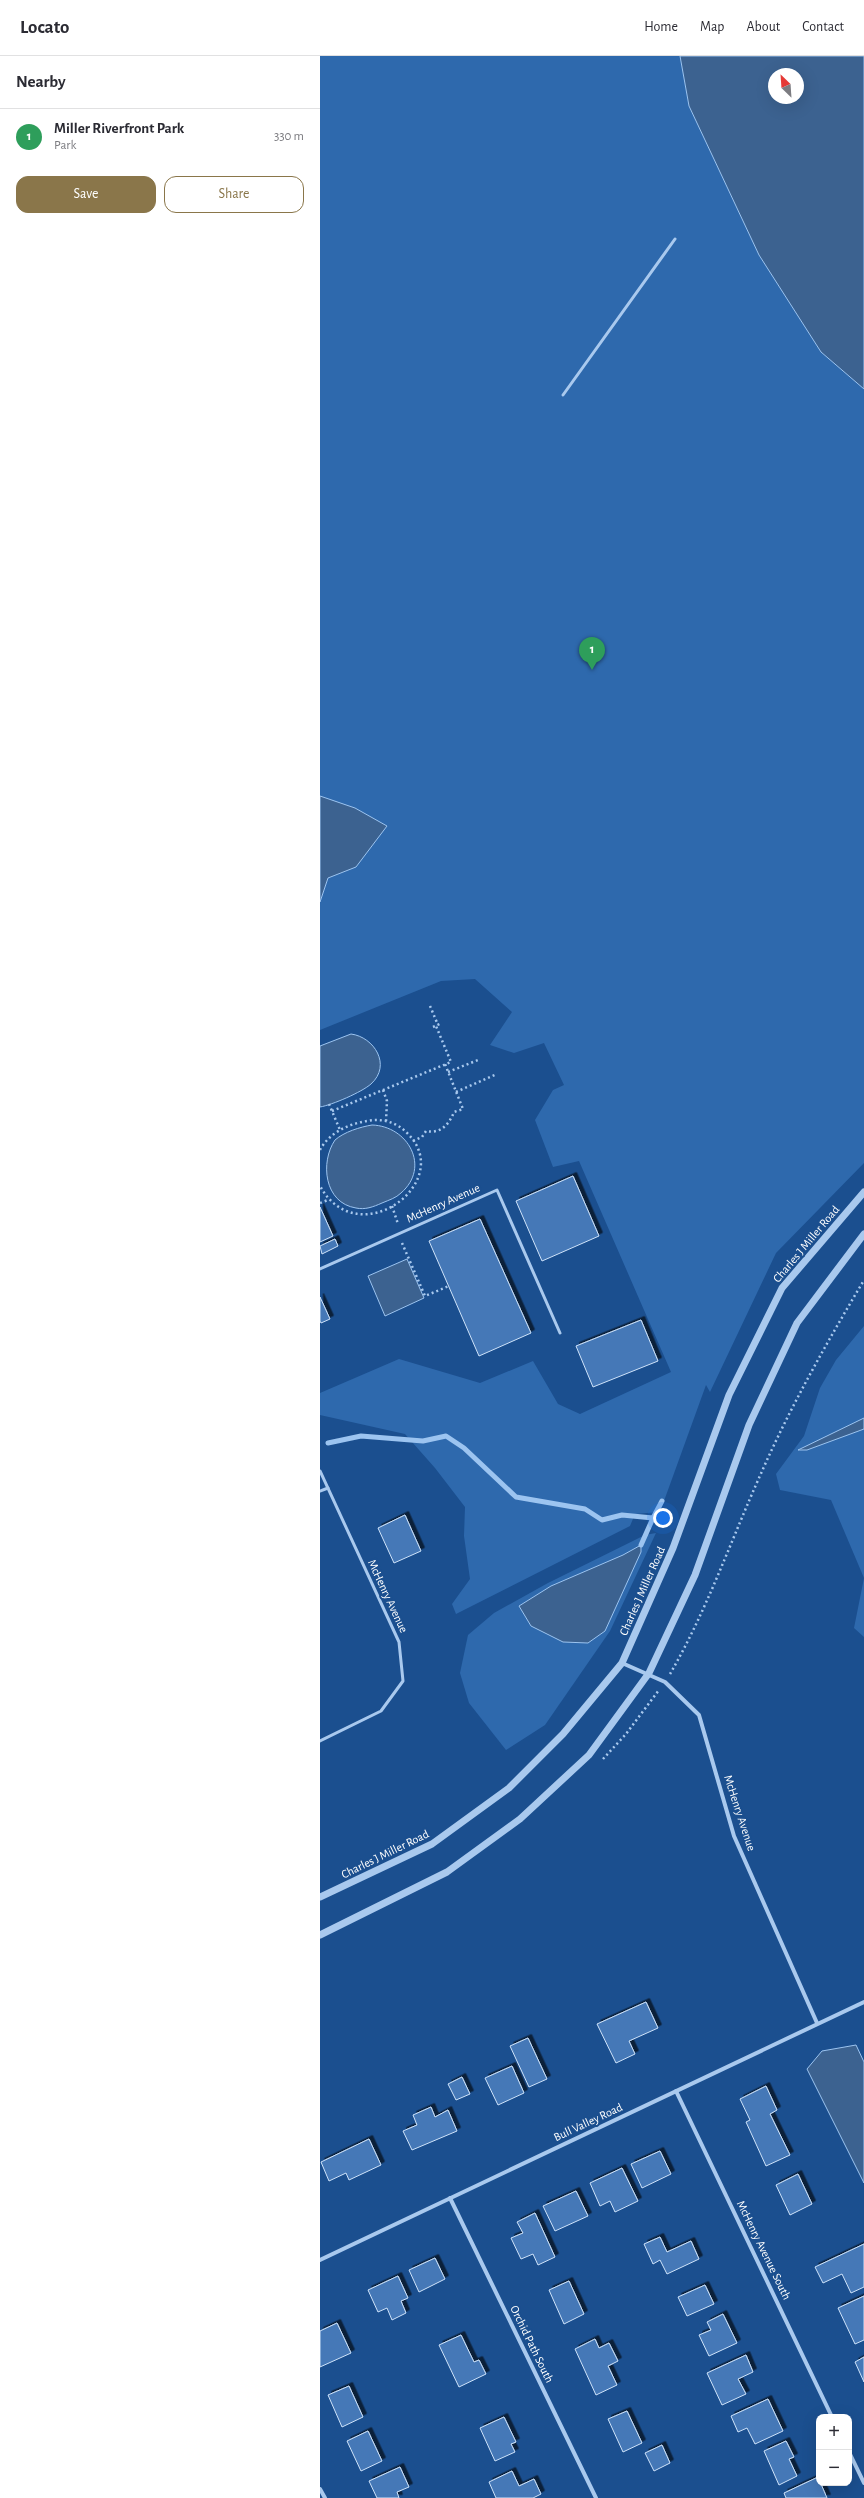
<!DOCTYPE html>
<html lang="en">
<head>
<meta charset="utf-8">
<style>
	body { margin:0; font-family:"Alegreya Sans",sans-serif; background:#f2f2f3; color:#2b2b33 }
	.controls { position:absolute; right:12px; bottom:12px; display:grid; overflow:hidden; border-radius:8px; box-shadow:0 4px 16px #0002 }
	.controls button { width:36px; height:36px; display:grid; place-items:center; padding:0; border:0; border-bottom:1px solid #e1e1e2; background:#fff; color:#2b2b33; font:20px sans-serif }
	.compass { position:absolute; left:448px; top:12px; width:36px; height:36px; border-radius:50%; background:#fff; box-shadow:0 4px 16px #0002; rotate:335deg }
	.you { position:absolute; left:343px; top:1462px; width:14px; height:14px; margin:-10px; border:3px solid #fff; border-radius:50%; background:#1a73e8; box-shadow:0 0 0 6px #1a73e833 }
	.badge { display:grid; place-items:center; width:26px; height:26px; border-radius:50%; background:#8a764a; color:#fff; font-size:13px; font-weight:700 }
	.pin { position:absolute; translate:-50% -33px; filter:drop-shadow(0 1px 2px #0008) }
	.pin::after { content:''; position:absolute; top:21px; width:14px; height:12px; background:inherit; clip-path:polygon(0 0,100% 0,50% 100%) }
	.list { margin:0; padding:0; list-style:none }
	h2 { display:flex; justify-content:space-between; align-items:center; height:52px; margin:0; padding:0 16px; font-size:17px }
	h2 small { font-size:13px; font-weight:400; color:#7c7c81 }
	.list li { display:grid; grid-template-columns:26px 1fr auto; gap:12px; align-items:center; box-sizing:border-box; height:56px; padding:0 16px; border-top:1px solid #e1e1e2 }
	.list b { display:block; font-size:15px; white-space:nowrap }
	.list p { margin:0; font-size:13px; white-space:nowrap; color:#7c7c81 }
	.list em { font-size:13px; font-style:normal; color:#7c7c81 }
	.actions { display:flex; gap:8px; padding:12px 16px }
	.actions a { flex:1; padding:9px 0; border:1px solid #8a764a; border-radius:12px; text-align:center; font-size:14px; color:#8a764a }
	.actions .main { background:#8a764a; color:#fff }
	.map { position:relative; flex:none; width:544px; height:2442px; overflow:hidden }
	header { display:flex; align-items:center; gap:24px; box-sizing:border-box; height:56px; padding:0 20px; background:#fff; border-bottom:1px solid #e1e1e2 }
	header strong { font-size:19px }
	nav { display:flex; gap:22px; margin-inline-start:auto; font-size:14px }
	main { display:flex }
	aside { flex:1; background:#fff }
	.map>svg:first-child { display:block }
</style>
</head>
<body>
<header>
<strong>Locato</strong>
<nav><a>Home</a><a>Map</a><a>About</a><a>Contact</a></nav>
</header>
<main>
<aside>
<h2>Nearby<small></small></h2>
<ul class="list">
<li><span class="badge" style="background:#2e9e5b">1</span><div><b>Miller Riverfront Park</b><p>Park</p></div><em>330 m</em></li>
</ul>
<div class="actions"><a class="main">Save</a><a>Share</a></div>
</aside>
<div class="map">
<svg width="544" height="2442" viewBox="0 0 544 2442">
	<defs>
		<filter id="shadow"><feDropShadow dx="3.5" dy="-3.5" stdDeviation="0" flood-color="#0009"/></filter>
	</defs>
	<rect width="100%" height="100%" fill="#1b4f8f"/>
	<g fill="#2e69ad">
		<polygon points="0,0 360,0 369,50 439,199 501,296 544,333 544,1107 456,1197 390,1336 386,1329 340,1456 315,1458 310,1470 136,1558 132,1548 150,1523 144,1480 145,1451 115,1412 85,1378 0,1359 0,1337 79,1303 160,1327 213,1305 238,1348 260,1358 351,1316 259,1105 233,1111 215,1064 233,1034 244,1029 224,987 194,997 170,989 192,956 155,923 121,925 0,974"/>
		<polygon points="544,1270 544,1581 534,1572 544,1522 511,1444 460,1434 456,1418 484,1380 500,1332 516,1304"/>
		<polygon points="336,1477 290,1575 225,1669 186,1694 149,1647 140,1617 148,1579 174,1557 228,1527 325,1479"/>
	</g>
	<g fill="#3c6290" stroke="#9cc4f0" fill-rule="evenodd">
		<path d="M360 0H544V333L501 296 439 199 369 50ZM454 18H478V42H454Z"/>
		<polygon points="0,740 35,752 67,770 36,811 8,822 0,846"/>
		<path d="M31 978C54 981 72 1009 51 1028 42 1036 12 1049 0 1051V990Z"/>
		<path d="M52 1069C88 1070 111 1111 81 1137 76 1142 69 1144 62 1147 53 1151 45 1154 36 1152 4 1147 0 1106 15 1084 24 1076 40 1071 52 1069Z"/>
		<polygon points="87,1203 104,1242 65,1260 48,1220"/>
		<polygon points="544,1362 544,1373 487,1394 478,1394"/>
		<polygon points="321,1489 321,1496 285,1575 268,1587 243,1586 211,1570 199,1550 231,1530 303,1499"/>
		<polygon points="536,1989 544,2006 544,2127 487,2013 502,1995"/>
	</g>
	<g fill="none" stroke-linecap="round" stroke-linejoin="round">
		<g stroke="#9cc4f0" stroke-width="5">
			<polyline points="8,1387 41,1380 103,1385 126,1380 144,1392 196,1441 265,1453 282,1464 302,1459 333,1462 342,1445"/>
			<polyline points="321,1489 333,1462"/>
		</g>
	</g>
	<g fill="#4478b7" stroke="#cfe3fa" filter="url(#shadow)">
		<polygon points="253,1120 279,1180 222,1205 196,1145"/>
		<polygon points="0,1151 13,1180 0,1186"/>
		<polygon points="160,1163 211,1277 159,1300 109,1185"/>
		<polygon points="15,1183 18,1190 2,1198 0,1190"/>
		<polygon points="0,1241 10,1263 1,1267 0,1265"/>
		<polygon points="321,1264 338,1305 273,1331 256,1290"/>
		<polygon points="85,1459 101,1495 74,1507 58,1472"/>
		<polygon points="326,1946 338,1972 309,1985 315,1998 296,2007 277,1968"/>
		<polygon points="208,1982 227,2023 209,2031 190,1990"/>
		<polygon points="192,2010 204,2037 178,2049 165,2022"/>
		<polygon points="142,2021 150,2038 136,2044 128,2028"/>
		<polygon points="446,2030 457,2054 450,2058 470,2099 446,2110 426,2066 430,2064 420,2043"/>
		<polygon points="111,2051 115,2061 128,2054 137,2075 92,2094 83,2075 97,2069 93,2059"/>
		<polygon points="49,2083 61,2109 29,2124 26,2117 9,2125 1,2106"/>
		<polygon points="340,2095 351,2118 322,2132 311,2108"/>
		<polygon points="302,2112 318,2145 295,2156 290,2145 280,2150 270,2127"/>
		<polygon points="478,2118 492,2148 470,2159 456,2129"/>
		<polygon points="256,2135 268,2160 235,2175 223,2150"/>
		<polygon points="215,2157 235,2201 218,2209 213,2198 201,2203 191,2182 203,2177 197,2166"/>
		<polygon points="340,2181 347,2196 371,2185 379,2203 347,2218 340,2204 333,2208 324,2188"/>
		<polygon points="544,2188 544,2231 531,2237 522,2218 503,2227 495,2211"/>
		<polygon points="115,2202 125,2223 99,2236 89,2214"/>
		<polygon points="78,2220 88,2242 81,2245 86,2257 72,2264 67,2252 58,2256 48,2234"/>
		<polygon points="249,2225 264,2258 244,2268 229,2234"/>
		<polygon points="385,2229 394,2248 367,2260 358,2241"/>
		<polygon points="544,2240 544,2284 535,2288 518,2252"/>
		<polygon points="403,2258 417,2287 389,2300 379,2279 391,2274 387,2266"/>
		<polygon points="17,2267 31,2297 0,2311 0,2275"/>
		<polygon points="141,2279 154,2306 159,2304 166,2318 139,2331 119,2289"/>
		<polygon points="275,2283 279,2292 289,2287 298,2305 288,2310 297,2329 276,2339 255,2293"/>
		<polygon points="426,2299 433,2316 418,2323 426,2338 402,2349 387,2317"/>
		<polygon points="544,2301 544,2326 535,2306"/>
		<polygon points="29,2330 43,2361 22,2371 8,2339"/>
		<polygon points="448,2343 463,2375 435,2388 427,2372 418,2376 411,2360"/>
		<polygon points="307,2355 322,2387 303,2396 288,2363"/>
		<polygon points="184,2361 196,2386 191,2388 195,2396 175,2405 160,2372"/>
		<polygon points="48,2375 62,2405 41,2415 27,2385"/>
		<polygon points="466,2385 474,2401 469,2403 477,2420 459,2429 444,2395"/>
		<polygon points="342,2389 350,2407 334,2415 325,2397"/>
		<polygon points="80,2411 89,2431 77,2436 79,2442 57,2442 49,2425"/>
		<polygon points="192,2415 199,2430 214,2423 221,2438 213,2442 176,2442 169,2426"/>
		<polygon points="498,2421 507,2442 466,2442 464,2437"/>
	</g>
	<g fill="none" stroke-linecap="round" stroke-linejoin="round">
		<g stroke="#a9c9ee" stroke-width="2.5" stroke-dasharray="2 3" stroke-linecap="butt">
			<polyline points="110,950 118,969"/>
			<polyline points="113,971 122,967"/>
			<polyline points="128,1016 158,1004"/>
			<polyline points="63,1034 67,1045 66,1065"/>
			<polyline points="136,1036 177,1018"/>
			<polyline points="9,1048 20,1074"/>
			<polyline points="12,1055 131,1006 116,970"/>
			<path d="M93 1085 102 1081 106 1075C120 1078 129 1069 134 1056L143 1053 125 1008"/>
			<path d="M0 1094C9 1077 28 1068 47 1065 62 1062 77 1066 88 1078 136 1126 38 1199 0 1130"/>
			<polyline points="0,1147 8,1144"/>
			<polyline points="72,1150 78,1168"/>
			<polyline points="82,1187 105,1240 129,1230"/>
			<path d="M350 1618C386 1556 410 1487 439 1422 469 1353 506 1288 544 1224"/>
			<polyline points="283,1703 306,1678 339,1634"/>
		</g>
		<g stroke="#a9c9ee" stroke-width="3">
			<polyline points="243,339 355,183"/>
			<polyline points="0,1213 177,1134 240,1277"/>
			<polyline points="0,1415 79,1586 83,1625 61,1655 0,1685"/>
			<polyline points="0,1435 8,1432"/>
		</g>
		<g stroke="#a9c9ee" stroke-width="4">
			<polyline points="302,1607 345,1626 379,1659 414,1780 497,1967"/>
			<polyline points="356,2035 512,2361"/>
			<polyline points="130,2142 276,2442"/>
			<polyline points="0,2204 544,1946"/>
			<polyline points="529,2396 544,2427"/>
			<polyline points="0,2433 5,2442"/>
		</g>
		<g stroke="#a9c9ee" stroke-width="7">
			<polyline points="0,1841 112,1788 189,1732 243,1678 302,1607 353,1492 409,1339 462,1232 544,1136"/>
			<polyline points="0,1879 127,1816 200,1763 269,1699 329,1617 375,1519 429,1369 477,1267 544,1178"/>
		</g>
	</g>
	<g text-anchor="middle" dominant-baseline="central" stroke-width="4" stroke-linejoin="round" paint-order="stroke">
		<g font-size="12" fill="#fff" stroke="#1b4f8f">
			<text transform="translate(123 1147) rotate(-24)">McHenry Avenue</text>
			<text transform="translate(486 1188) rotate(-50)">Charles J Miller Road</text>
			<text transform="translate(322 1535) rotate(-66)">Charles J Miller Road</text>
			<text transform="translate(68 1540) rotate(65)">McHenry Avenue</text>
			<text transform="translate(420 1757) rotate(72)">McHenry Avenue</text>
			<text transform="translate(65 1798) rotate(-26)">Charles J Miller Road</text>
			<text transform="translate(268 2066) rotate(-25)">Bull Valley Road</text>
			<text transform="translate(444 2194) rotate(64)">McHenry Avenue South</text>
			<text transform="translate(212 2288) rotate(64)">Orchid Path South</text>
		</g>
	</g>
</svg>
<div class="controls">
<button>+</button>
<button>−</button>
</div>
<svg class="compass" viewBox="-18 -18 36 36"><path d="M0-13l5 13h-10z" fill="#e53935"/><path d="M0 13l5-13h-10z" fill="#7c7c81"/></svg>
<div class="you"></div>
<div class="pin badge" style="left:272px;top:614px;background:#2e9e5b">1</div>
</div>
</main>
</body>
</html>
